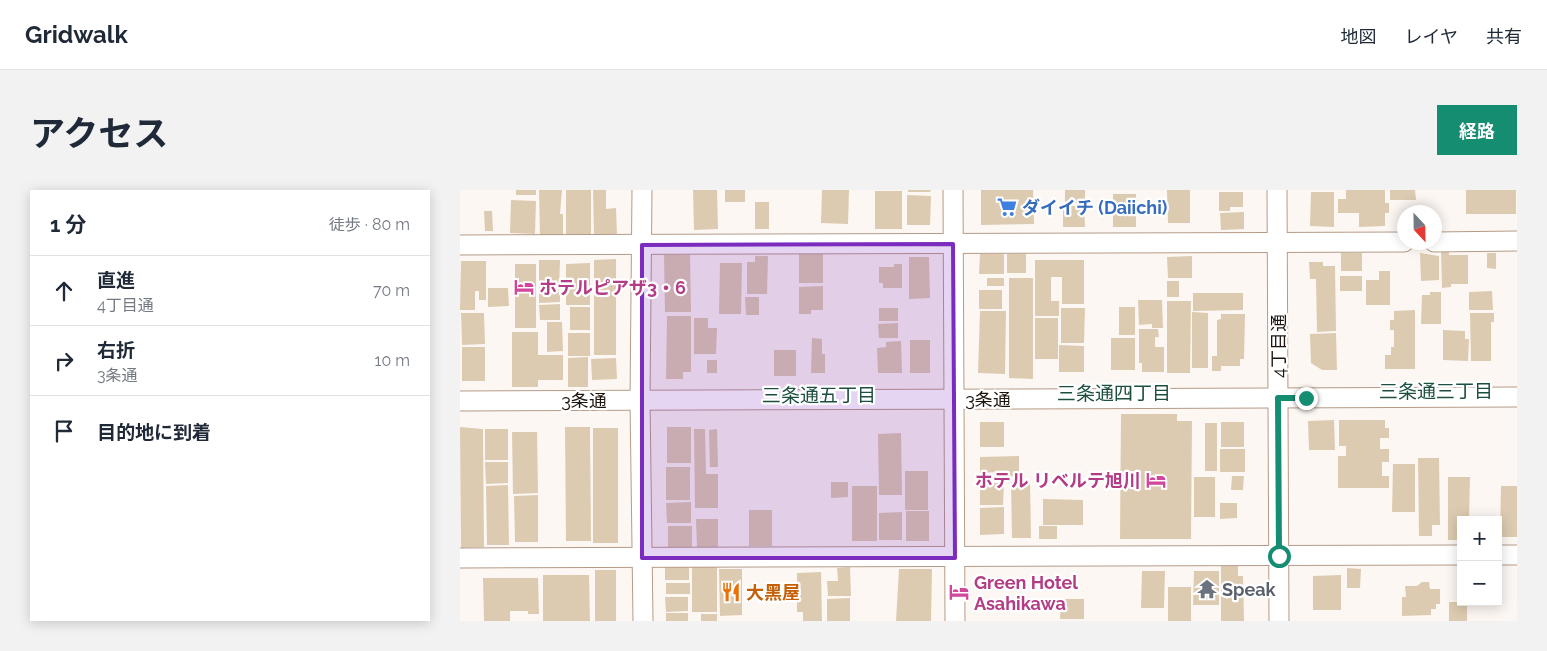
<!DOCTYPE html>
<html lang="ja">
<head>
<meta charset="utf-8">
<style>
	body { margin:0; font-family:Raleway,"Noto Sans JP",sans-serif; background:#f2f2f3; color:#1f2937 }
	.controls { position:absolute; right:15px; bottom:15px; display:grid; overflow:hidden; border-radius:0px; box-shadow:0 2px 12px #0003 }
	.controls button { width:45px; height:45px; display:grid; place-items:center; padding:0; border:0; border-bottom:1px solid #e0e1e3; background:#fff; color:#1f2937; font:25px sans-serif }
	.compass { position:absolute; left:937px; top:15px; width:45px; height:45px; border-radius:50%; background:#fff; box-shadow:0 2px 12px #0003; rotate:158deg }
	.stop { position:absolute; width:15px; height:15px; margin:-11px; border:4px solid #158d71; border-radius:50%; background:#fff }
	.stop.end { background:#158d71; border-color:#fff; box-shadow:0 1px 5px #0008 }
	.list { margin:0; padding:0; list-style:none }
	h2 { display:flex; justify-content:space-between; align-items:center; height:65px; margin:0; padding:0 20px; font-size:21px }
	h2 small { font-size:16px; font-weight:400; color:#747a83 }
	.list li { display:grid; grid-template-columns:32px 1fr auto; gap:15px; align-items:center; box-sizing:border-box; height:70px; padding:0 20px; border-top:1px solid #e0e1e3 }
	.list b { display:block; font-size:19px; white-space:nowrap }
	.list p { margin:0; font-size:16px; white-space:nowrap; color:#747a83 }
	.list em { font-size:16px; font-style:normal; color:#747a83 }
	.icon { flex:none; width:28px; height:28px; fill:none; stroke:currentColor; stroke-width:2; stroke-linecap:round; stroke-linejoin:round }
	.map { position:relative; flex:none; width:1057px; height:431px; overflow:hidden; border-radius:0px }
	header { display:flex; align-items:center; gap:30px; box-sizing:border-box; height:70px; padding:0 25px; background:#fff; border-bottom:1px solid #e0e1e3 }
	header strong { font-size:24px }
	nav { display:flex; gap:28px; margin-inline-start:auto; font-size:18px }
	.intro { display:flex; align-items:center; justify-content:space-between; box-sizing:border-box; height:120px; padding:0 30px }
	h1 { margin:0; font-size:35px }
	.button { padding:12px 22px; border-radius:0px; background:#158d71; color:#fff; font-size:18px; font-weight:700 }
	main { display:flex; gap:30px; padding:0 30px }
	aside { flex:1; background:#fff; border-radius:0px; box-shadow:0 2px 12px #0003 }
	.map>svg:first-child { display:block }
</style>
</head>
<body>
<header>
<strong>Gridwalk</strong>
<nav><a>地図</a><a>レイヤ</a><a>共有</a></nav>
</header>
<div class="intro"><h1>アクセス</h1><a class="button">経路</a></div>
<main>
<aside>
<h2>1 分<small>徒歩 · 80 m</small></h2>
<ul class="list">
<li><svg class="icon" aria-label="ahead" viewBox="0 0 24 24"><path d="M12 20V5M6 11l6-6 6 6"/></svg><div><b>直進</b><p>4丁目通</p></div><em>70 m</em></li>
<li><svg class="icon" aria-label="right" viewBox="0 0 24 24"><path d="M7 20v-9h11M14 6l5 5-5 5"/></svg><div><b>右折</b><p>3条通</p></div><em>10 m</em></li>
<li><svg class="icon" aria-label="arrive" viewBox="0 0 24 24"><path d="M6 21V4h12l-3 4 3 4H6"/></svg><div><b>目的地に到着</b></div></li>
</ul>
</aside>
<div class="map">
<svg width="1057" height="431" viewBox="0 0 1057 431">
	<rect width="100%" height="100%" fill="#fdf7f3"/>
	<g fill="#dccbb0">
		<rect x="56" y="0" width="20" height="5"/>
		<polygon points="79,0 102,0 100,24 103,24 103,47 80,48"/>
		<rect x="106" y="0" width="25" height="47"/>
		<polygon points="133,0 146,0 146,19 156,18 157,46 134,46"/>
		<polygon points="233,0 257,0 258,39 234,40"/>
		<rect x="265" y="0" width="20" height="12"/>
		<polygon points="362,0 389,0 388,34 361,33"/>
		<polygon points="448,0 471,0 470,2 448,2"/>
		<polygon points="521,0 573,0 574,34 521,35"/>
		<rect x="605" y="0" width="20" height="13"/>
		<polygon points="707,0 730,0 730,33 708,33"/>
		<polygon points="886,0 925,0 925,13 929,13 929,23 925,23 925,36 899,37 899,23 878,23 878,9 886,9"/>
		<polygon points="930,0 955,0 956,10 930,10"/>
		<rect x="1006" y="0" width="50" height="24"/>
		<rect x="415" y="1" width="27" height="38"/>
		<polygon points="759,2 783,2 783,17 770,17 770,21 759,21"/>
		<polygon points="851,2 874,2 874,37 850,36"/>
		<rect x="653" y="4" width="23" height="33"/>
		<polygon points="447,5 471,6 470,35 447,35"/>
		<polygon points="51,10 76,11 75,44 50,43"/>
		<rect x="295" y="12" width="14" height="27"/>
		<polygon points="603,16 624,16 625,37 603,37"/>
		<polygon points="24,21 32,21 33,41 25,41"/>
		<polygon points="784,22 784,39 761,40 760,23"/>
		<polygon points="981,62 989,62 989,65 1008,65 1008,94 991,94 991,97 982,98"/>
		<rect x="881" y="63" width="21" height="18"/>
		<polygon points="960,63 979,66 979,90 961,91"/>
		<polygon points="1027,63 1036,63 1036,79 1027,78"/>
		<rect x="339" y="64" width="24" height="29"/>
		<polygon points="520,64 544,64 544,84 519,84"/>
		<rect x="547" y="64" width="19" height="19"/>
		<polygon points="204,65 230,65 231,122 205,122"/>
		<polygon points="295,66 308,66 307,104 287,104 287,72 295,72"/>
		<polygon points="732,66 732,88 708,88 707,67"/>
		<polygon points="449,67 469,67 470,108 449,109"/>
		<polygon points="156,69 156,165 134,165 134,70"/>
		<polygon points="79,70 100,70 99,101 79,101"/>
		<polygon points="575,70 624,70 624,114 602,114 602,87 591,87 591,111 599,111 599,126 575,126"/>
		<polygon points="1,71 26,71 26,110 19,110 19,101 15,101 15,120 0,120"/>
		<polygon points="849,72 863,72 863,76 875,76 876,141 857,142 856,89 850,89"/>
		<polygon points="130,73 130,115 106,115 106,74"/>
		<polygon points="260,73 282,73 281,124 259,124"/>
		<rect x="55" y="74" width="21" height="64"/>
		<polygon points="434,74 442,74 442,98 423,98 423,93 419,93 419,77 434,77"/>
		<polygon points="919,81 930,81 930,115 906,115 906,90 919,90"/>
		<rect x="880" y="86" width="22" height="15"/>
		<rect x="527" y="88" width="17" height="8"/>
		<polygon points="549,88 573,88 573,189 549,188"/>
		<rect x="707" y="91" width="12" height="16"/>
		<polygon points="363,96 363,120 351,120 351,124 339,124 339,97"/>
		<polygon points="28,98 48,98 49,116 28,117"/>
		<rect x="519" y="100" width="23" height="19"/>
		<polygon points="1032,101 1033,120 1009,120 1009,102"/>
		<polygon points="100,102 100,112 79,113 79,103"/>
		<polygon points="970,102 981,102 981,134 961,134 962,105 970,105"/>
		<polygon points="733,103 783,103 783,120 733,121"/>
		<polygon points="285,107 299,107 299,125 286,125"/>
		<polygon points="678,110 702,110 703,138 692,138 692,134 679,135"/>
		<polygon points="707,111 731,111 730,183 707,183"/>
		<polygon points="100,114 100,130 80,130 79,115"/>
		<rect x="110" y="117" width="20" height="23"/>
		<rect x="659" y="117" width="16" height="28"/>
		<rect x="419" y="118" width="19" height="13"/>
		<polygon points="601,118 625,118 624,153 601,153"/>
		<polygon points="955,120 955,179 925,179 925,165 931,165 931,157 934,157 934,140 930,140 930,130 934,130 934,121"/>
		<polygon points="520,121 546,121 545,184 518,183"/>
		<polygon points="732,122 748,123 748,178 732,178"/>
		<polygon points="1,123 24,123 25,154 2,155"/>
		<polygon points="1010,123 1034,123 1034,132 1031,132 1031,171 1011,171"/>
		<polygon points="761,124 785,124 784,169 780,169 780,176 761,176 761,181 752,181 752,166 757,166 757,130 761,129"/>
		<polygon points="207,126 231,126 231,182 223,182 223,189 206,189"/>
		<polygon points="234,128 248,128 248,138 257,138 256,164 234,164"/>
		<rect x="575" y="128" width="23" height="41"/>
		<polygon points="87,132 102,132 103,161 87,162"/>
		<polygon points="438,133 438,148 419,148 418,134"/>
		<polygon points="679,139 698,139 699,147 695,147 695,157 704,157 704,182 682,182 682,173 679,173"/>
		<polygon points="983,140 1005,141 1005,149 1009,149 1008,171 983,170"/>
		<polygon points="52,142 78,142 78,165 103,165 103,190 78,190 78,197 52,197"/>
		<rect x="108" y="143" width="22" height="23"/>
		<polygon points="876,143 877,180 862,180 851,173 850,144"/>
		<polygon points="352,148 362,149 362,164 365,164 365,183 351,183"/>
		<rect x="651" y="148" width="24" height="32"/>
		<rect x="450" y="150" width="20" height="33"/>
		<polygon points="441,151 442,183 418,183 417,158 426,157 426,152"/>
		<polygon points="599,155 624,156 624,182 599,182"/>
		<rect x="2" y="157" width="23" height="34"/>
		<rect x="314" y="160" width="22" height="26"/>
		<polygon points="128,167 128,197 108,197 108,168"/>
		<polygon points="156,168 157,189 132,190 131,169"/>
		<rect x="247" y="170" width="10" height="13"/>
		<polygon points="661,224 717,224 717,231 732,231 731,349 660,349"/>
		<polygon points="874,230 875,260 849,260 848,231"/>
		<polygon points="879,230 925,230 925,238 929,238 929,248 920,248 920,259 929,259 929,272 922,272 922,286 929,286 929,298 878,298 878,266 886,266 886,256 879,256"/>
		<rect x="520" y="232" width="24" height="25"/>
		<rect x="761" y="232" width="23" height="25"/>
		<rect x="745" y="233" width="12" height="48"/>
		<polygon points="0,237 23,239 24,357 1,358"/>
		<polygon points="105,237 130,237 131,351 106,351"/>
		<rect x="207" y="237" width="24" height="36"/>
		<rect x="133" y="238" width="25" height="115"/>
		<rect x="25" y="239" width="23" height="31"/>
		<polygon points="234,239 245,239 246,284 258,284 258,318 235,318"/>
		<polygon points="257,239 258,277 250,277 249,240"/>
		<polygon points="52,242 77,242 78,303 53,304"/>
		<polygon points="441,243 442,305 419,305 418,244"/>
		<rect x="760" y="259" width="25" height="23"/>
		<polygon points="559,266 559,286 537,287 537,282 520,283 520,267"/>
		<polygon points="958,268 979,268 980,335 972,335 972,346 959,346"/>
		<polygon points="25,272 48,272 48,293 26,294"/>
		<polygon points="933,274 955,274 955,322 932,322"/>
		<rect x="206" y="277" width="24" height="33"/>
		<rect x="445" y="281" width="23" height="39"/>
		<polygon points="772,286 784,286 783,300 771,300"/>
		<rect x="734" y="287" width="21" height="40"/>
		<polygon points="988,287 1010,287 1009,330 1001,330 1001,350 988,350"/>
		<polygon points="570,291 571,348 552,348 551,292"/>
		<polygon points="371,292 388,292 388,307 371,308"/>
		<polygon points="520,293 544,293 543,315 520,315"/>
		<polygon points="48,295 49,355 27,355 26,296"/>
		<rect x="392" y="296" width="25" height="55"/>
		<polygon points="1041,296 1057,296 1057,347 1040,347"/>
		<polygon points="78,305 78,352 55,352 54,306"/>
		<polygon points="583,309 623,310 623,335 583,335"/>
		<polygon points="231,312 231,333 207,333 206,313"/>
		<polygon points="760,313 777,313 777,328 760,329"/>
		<polygon points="544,317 544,344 520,345 520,318"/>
		<rect x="289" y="320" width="23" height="36"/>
		<rect x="446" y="321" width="23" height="30"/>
		<polygon points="442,322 442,350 419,350 419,323"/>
		<polygon points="236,329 258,329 258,357 237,358"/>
		<rect x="208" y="336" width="24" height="22"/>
		<rect x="579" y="336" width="18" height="13"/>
		<polygon points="761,375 778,375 778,386 783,386 784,431 761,431"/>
		<polygon points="205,376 229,377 229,390 205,390"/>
		<rect x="232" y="377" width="25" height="45"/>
		<polygon points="390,377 391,406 368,406 367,391 378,391 377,378"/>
		<polygon points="887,378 901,379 900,398 887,398"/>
		<polygon points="259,379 282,379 282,425 260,426"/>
		<polygon points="439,379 472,379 471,431 436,431"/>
		<rect x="135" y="380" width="21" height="51"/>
		<polygon points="682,381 705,381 704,418 681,418"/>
		<polygon points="734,381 759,381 759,415 733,415"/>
		<polygon points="361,382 362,431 343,431 343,422 337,422 337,383"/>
		<polygon points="83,385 129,385 130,431 83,431"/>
		<polygon points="881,385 881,420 853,420 853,386"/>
		<polygon points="23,388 78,388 79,424 68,424 68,421 50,421 50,431 24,431"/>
		<polygon points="962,392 969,392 970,399 980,399 980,414 976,414 976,419 971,419 971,425 942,426 942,407 946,407 945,396 957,396"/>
		<rect x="206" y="393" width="24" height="11"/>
		<rect x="708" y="397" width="23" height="34"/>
		<polygon points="205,407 228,407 228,421 206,422"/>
		<polygon points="390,408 390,431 367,431 367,409"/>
		<polygon points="601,409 624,409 624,429 600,429"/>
		<rect x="989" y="412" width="18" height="19"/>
		<rect x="206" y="423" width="22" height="8"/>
		<rect x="241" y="424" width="16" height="7"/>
	</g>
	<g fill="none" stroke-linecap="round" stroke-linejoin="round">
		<defs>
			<g id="minor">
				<polyline points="182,0 180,210 183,431"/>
				<polyline points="493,0 495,431"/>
				<polyline points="817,0 819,431"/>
				<polyline points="974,52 1057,51"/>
				<polyline points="0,55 944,52"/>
				<polyline points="0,211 1057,207"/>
				<polyline points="1038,365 1057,365"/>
				<polyline points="0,368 1001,365"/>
			</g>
		</defs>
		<use href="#minor" stroke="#b59b87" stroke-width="21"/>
		<use href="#minor" stroke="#fff" stroke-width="19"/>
	</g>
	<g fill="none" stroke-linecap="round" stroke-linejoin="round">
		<polyline stroke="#158d71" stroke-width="6" points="819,366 818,208 846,208"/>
	</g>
	<path fill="#7b2cbf" fill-opacity="0.2" stroke="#7b2cbf" stroke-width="4" stroke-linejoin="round" d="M493 54 495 368H182V55Z"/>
	<defs>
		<symbol id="supermarket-bare" viewBox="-9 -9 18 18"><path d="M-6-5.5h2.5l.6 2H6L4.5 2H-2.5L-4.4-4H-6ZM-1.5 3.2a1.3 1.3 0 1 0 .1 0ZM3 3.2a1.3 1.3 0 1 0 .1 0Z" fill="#3f7fe0" stroke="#fff" stroke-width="2.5" paint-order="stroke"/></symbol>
		<symbol id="hotel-bare" viewBox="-9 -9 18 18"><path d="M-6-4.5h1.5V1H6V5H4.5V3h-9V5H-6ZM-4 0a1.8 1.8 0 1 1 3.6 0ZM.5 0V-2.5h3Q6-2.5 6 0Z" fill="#d1479c" stroke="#fff" stroke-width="2.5" paint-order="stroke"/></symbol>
		<symbol id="temple-bare" viewBox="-9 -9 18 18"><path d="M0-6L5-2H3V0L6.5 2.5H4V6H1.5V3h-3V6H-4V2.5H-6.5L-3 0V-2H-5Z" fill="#6b7280" stroke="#fff" stroke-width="2.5" paint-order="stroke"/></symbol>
		<symbol id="restaurant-bare" viewBox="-9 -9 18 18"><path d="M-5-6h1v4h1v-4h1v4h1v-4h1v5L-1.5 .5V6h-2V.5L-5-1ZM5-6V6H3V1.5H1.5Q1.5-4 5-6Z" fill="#e8710a" stroke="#fff" stroke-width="2.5" paint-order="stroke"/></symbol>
	</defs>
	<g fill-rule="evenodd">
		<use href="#supermarket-bare" x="533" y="3" width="28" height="28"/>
		<use href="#hotel-bare" x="50" y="83" width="28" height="28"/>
		<use href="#hotel-bare" x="682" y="276" width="28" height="28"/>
		<use href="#temple-bare" x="733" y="385" width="28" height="28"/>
		<use href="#restaurant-bare" x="257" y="388" width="28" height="28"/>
		<use href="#hotel-bare" x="485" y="388" width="28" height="28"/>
	</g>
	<g text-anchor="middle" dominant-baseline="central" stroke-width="4.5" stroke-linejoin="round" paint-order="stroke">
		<g font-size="18" font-weight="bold" fill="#366cbe" stroke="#fff" text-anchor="start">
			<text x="562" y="17">ダイイチ (Daiichi)</text>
		</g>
		<g font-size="18" font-weight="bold" fill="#b23c85" stroke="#fff" text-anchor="start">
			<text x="79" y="97">ホテルピアザ3・6</text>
			<text x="681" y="290" text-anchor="end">ホテル リベルテ旭川</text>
			<text x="514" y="392">Green Hotel<tspan x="514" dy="21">Asahikawa</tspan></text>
		</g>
		<g font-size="18" fill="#1c130c" stroke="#fff">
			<text transform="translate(818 156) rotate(-90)">4丁目通</text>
			<text x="528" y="209">3条通</text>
			<text x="124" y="210">3条通</text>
		</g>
		<g font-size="18" font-weight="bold" fill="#5b616d" stroke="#fff" text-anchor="start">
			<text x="762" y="399">Speak</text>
		</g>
		<g font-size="18" font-weight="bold" fill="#c56008" stroke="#fff" text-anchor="start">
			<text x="286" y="402">大黑屋</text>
		</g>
		<g font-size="19" fill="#1c4f40" stroke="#fff">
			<text x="976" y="201">三条通三丁目</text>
			<text x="654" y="203">三条通四丁目</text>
			<text x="359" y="205">三条通五丁目</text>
		</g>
	</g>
</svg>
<div class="controls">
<button>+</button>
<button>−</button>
</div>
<svg class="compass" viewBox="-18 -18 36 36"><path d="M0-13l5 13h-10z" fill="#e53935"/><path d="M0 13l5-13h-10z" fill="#747a83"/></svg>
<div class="stop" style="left:819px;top:366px"></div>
<div class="stop end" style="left:846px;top:208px"></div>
</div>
</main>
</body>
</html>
